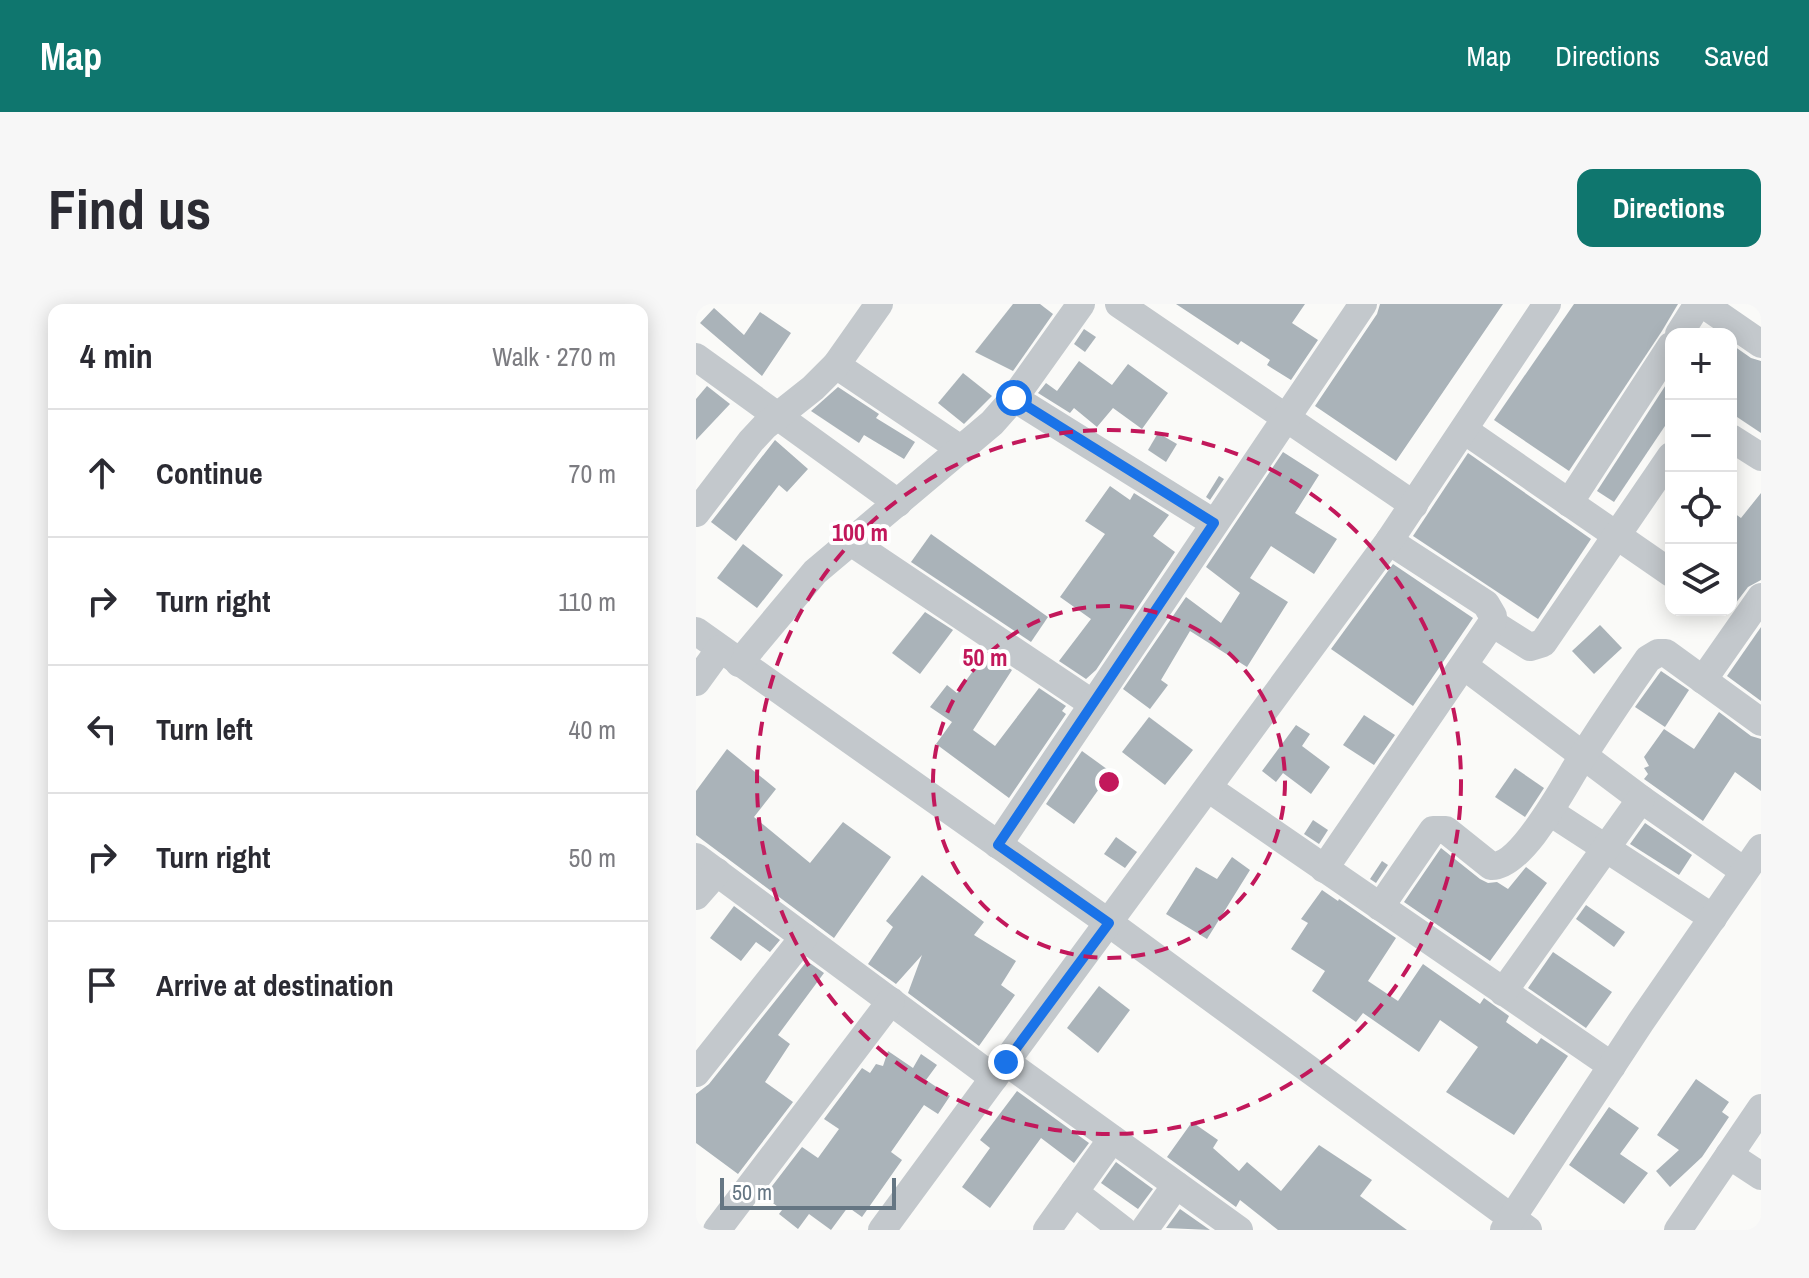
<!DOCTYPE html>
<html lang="en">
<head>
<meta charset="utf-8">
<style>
	body { margin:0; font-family:"Archivo Narrow",sans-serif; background:#f7f7f7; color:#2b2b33 }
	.controls { position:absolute; right:24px; top:24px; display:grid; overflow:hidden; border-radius:16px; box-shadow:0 4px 20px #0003 }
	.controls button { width:72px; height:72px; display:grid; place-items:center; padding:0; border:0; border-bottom:2px solid #e1e1e2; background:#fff; color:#2b2b33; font:40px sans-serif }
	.scale { position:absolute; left:24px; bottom:20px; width:176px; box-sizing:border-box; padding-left:8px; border:4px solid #657683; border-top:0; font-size:22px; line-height:28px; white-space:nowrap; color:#657683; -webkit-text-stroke:6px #fff; paint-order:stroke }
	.stop { position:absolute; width:24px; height:24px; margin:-18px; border:6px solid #1a73e8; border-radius:50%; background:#fff }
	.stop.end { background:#1a73e8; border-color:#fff; box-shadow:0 2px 8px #0008 }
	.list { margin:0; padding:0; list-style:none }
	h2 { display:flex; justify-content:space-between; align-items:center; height:104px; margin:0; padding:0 32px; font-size:34px }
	h2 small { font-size:26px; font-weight:400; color:#7c7c81 }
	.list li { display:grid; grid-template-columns:52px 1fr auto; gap:24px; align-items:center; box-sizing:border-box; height:128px; padding:0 32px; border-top:2px solid #e1e1e2 }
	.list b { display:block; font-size:30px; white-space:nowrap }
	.list em { font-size:26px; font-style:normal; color:#7c7c81 }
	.icon { flex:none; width:44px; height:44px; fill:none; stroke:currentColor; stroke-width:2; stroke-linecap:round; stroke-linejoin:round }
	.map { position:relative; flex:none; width:1065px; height:926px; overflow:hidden; border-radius:16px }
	header { display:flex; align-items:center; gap:48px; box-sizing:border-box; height:112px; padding:0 40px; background:#0f766e; color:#fff }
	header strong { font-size:38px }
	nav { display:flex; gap:44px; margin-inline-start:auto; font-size:28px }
	.intro { display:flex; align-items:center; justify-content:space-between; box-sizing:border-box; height:192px; padding:0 48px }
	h1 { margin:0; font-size:56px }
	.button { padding:20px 36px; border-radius:16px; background:#0f766e; color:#fff; font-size:28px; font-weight:700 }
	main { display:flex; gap:48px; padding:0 48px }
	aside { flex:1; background:#fff; border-radius:16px; box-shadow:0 4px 20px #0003 }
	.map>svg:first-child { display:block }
</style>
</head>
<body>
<header>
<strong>Map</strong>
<nav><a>Map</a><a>Directions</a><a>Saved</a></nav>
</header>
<div class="intro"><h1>Find us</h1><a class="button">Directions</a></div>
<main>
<aside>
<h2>4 min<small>Walk · 270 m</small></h2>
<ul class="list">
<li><svg class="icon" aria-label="ahead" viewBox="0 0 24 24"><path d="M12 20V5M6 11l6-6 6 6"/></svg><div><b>Continue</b></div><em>70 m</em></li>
<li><svg class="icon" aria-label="right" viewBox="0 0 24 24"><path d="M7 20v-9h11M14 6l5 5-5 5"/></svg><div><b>Turn right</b></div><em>110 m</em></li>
<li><svg class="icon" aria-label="left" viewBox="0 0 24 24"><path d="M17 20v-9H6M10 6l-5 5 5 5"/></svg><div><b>Turn left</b></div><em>40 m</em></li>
<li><svg class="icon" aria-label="right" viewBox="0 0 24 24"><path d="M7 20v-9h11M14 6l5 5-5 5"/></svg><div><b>Turn right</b></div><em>50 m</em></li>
<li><svg class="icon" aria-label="arrive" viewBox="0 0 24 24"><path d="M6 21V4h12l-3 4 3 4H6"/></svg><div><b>Arrive at destination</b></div></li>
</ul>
</aside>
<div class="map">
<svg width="1065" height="926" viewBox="0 0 1065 926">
	<rect width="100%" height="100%" fill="#fafaf8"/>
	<g fill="#aab3b9">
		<polygon points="317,0 344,0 357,10 317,67 279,48"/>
		<polygon points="480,0 609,0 596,19 622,36 595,76 571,61 574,56 545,37 542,41"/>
		<polygon points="684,0 807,0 700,157 619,102 681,10"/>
		<polygon points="878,0 982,0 966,27 873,167 798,116"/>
		<polygon points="18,4 48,31 64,8 95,29 66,72 4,19"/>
		<polygon points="388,25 400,33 389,48 378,40"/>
		<polygon points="1035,40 1055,54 1065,57 1065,129 1035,109"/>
		<polygon points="383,57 416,81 432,60 472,89 446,125 417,104 401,123 378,104 374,109 342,89 350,79 361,87"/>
		<polygon points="267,69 296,92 268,120 242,99"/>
		<polygon points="975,73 975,113 918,198 901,187"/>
		<polygon points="11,82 34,100 0,136 0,95"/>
		<polygon points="142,83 183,110 180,114 219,138 208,155 168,131 163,139 115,107"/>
		<polygon points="462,129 481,140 470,158 452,146"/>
		<polygon points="79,136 112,165 91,188 83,181 40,237 15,218"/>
		<polygon points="587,148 623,171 599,209 641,235 618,270 575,242 554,274 592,298 551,363 494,327 465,376 472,381 454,405 427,385 490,293 525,319 544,289 510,263"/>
		<polygon points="772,149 895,235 842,315 717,232"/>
		<polygon points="523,172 528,175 514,196 510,193"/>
		<polygon points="414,182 434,196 438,189 473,211 457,232 479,248 400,366 390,375 363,357 395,315 364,293 409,230 389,217"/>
		<polygon points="1065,189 1065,276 1052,283 1039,300 1035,298 1035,207 1045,214"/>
		<polygon points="235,230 352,313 335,338 215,258"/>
		<polygon points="47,240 87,271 61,304 21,274"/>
		<polygon points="697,260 777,314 717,402 635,345"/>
		<polygon points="229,308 257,326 224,370 196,349"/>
		<polygon points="904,321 926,344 898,370 876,347"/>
		<polygon points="1065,323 1065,397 1031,372"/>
		<polygon points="290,349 316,366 277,426 299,442 343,384 370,402 366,407 370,410 313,494 240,440 256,418 234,403 251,381 261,389"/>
		<polygon points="965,367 993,386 969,423 939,403"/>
		<polygon points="1023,408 1055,432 1065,435 1065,487 1039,468 1007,517 948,475 952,470 948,464 953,462 948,453 968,425 998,445"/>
		<polygon points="668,411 699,431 678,461 647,441"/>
		<polygon points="453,413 497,446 469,481 426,448"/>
		<polygon points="600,421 614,430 606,442 634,463 615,490 587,469 580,478 566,467"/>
		<polygon points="31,445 80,485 58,513 114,559 147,518 195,553 138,634 0,531 0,487"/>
		<polygon points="386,447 415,468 378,520 350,500"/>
		<polygon points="819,464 848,484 829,513 799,493"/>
		<polygon points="617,516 632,526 623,540 608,530"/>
		<polygon points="949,519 996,551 983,571 934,540"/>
		<polygon points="420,533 441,548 429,564 408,550"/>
		<polygon points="745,544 784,575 792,579 801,578 812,585 830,563 851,579 794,657 708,598"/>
		<polygon points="536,553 554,566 511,635 470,610 500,563 521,575"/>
		<polygon points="686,557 692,561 680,579 674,575"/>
		<polygon points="226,571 288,618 278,631 320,657 305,681 319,691 283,742 212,689 226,651 200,680 172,660 197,623 190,617"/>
		<polygon points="626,586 642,597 643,595 700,634 672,677 702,697 727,660 784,700 788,694 813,712 810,718 841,740 845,734 872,752 818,831 750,788 782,743 744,716 723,748 667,709 660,718 616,687 629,667 595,645 612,619 605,615"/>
		<polygon points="890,601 929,628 918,643 880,615"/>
		<polygon points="38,602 84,636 74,648 60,638 45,657 14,634"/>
		<polygon points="857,648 916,688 890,724 832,684"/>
		<polygon points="111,657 128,669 82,731 94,740 69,778 97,798 42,870 0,839 0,790 13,780"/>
		<polygon points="403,682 434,706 402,749 371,724"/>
		<polygon points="192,747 217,764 225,750 241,761 230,776 254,792 242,810 228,801 195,848 206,856 166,913 152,903 135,926 113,910 102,925 83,910 86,906 73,896 75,893 70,890 106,843 122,854 143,825 128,815 166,764 174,769 180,760 187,762"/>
		<polygon points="1000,775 1033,798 1026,808 1033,813 1006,853 974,883 960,867 983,846 961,831"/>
		<polygon points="321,787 393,839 378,859 345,834 294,904 266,883 294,844 284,836"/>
		<polygon points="913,803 943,824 924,850 952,869 928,900 873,861"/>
		<polygon points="496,818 522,836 517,844 543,867 551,858 585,887 623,841 676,876 664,892 711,926 582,926 544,896 540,903 471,853"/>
		<polygon points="420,858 457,885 442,905 405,879"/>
		<polygon points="484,905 514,926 470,924"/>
	</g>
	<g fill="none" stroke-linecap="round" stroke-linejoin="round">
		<g stroke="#c3c8cc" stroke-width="28">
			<polyline points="423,0 718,201"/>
			<polyline points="1007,0 1065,40"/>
			<polyline points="983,30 1002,0"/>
			<polyline points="0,53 202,199"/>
			<polyline points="140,61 266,146"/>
			<polyline points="318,94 518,219"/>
			<polyline points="768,126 975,269"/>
			<polyline points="1035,134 1065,153"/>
			<polyline points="873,199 975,42"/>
			<polyline points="0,209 55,137 69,122 117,84 140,61 183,0"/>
			<polyline points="155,238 397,400"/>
			<polyline points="796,319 834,343 847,339 975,152"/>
			<polyline points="0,327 413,619 832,926"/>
			<polyline points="43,359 119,268 296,119 318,94 385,0"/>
			<polyline points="768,362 945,495 1048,567"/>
			<polyline points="1007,376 1065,293"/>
			<polyline points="0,378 24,345"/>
			<polyline points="512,484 916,762"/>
			<polyline points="854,508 1017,614"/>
			<polyline points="302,541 667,0"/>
			<polyline points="0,553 298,774"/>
			<polyline points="628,565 796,319 797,312 790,300 693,237"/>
			<polyline points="0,592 21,568"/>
			<path d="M684 603 737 526H750L795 562C828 564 873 472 890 447 910 416 931 385 952 355L962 349H970L1065 418"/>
			<polyline points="807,688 945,495"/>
			<polyline points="310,758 543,926"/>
			<polyline points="0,769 108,633"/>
			<polyline points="1033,851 1065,872"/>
			<polyline points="378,888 427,926"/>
			<polyline points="21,926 195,697"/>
			<polyline points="186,926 693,237 851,0"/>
			<polyline points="351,926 416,835"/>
			<polyline points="448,926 480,881"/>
			<polyline points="808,926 944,719 1065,544"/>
			<polyline points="982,926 1065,804"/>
		</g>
	</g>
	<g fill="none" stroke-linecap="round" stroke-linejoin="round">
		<polyline stroke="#1a73e8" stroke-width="10" points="310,758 413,619 302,541 518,219 318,94"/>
	</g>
	<g fill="none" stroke="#c2185b" stroke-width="4" stroke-dasharray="14 10">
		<circle cx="413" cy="478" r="176"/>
		<circle cx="413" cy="478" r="352"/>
	</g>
	<circle cx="413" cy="478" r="12" fill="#c2185b" stroke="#fff" stroke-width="4"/>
	<g font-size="24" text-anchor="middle" font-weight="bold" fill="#c2185b" stroke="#fff" stroke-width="8" stroke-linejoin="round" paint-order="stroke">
		<text x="164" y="237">100 m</text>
		<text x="289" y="362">50 m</text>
	</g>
</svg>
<div class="controls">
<button>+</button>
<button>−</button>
<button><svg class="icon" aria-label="locate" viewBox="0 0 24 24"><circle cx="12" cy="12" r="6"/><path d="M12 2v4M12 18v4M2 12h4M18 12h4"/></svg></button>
<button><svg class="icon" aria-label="layers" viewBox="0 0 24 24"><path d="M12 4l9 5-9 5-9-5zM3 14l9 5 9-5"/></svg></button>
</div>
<div class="scale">50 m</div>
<div class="stop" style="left:318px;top:94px"></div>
<div class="stop end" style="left:310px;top:758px"></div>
</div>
</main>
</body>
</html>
